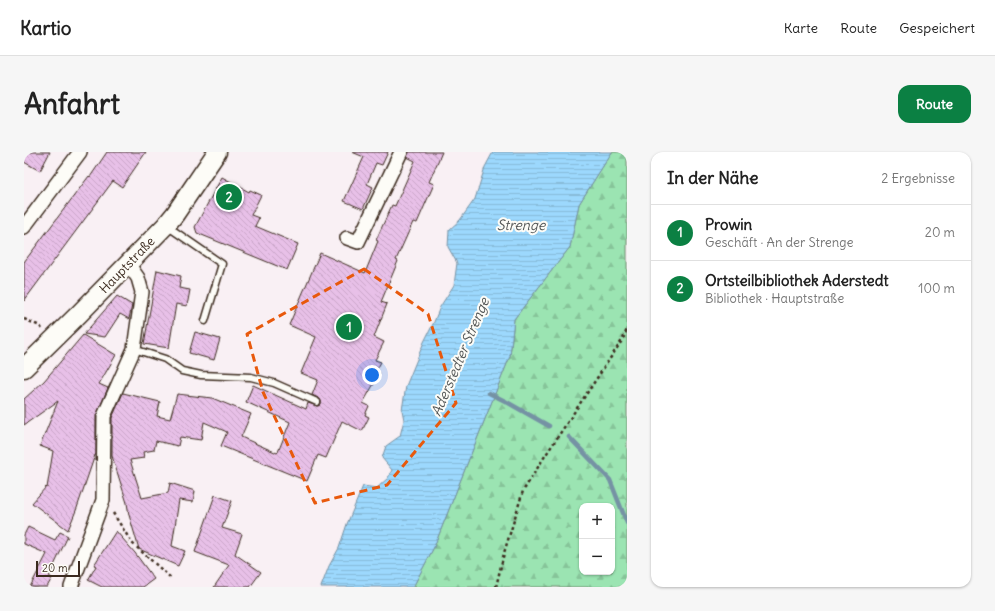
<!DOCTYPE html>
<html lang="de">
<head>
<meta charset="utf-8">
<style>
	body { margin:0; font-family:Delius,sans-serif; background:#f6f6f6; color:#222 }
	.controls { position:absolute; right:12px; bottom:12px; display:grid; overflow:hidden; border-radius:8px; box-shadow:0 1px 3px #0004 }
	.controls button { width:36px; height:36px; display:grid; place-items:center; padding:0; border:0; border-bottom:1px solid #e0e0e0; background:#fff; color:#222; font:20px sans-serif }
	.scale { position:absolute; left:12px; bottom:10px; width:44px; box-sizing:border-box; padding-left:4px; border:2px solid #3b2a1e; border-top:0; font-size:11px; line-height:14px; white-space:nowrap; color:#3b2a1e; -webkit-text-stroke:3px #fdfcf7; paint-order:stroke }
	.you { position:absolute; left:348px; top:223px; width:14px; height:14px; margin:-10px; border:3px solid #fff; border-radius:50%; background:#1a73e8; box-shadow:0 0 0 6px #1a73e833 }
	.badge { display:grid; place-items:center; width:26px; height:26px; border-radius:50%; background:#0b8043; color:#fff; font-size:13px; font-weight:700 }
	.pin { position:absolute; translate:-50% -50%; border:2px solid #fff; box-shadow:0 1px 4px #0006 }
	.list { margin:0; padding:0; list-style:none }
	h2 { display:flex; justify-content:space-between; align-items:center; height:52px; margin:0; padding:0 16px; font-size:17px }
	h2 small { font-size:13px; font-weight:400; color:#767676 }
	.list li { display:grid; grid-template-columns:26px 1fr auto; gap:12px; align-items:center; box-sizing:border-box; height:56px; padding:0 16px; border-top:1px solid #e0e0e0 }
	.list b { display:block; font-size:15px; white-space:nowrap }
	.list p { margin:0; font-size:13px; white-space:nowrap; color:#767676 }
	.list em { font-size:13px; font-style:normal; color:#767676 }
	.map { position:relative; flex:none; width:603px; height:435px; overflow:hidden; border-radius:12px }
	header { display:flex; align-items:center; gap:24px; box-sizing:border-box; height:56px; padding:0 20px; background:#fff; border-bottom:1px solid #e0e0e0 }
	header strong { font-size:19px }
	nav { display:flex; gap:22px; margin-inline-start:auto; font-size:14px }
	.intro { display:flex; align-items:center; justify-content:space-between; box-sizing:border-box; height:96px; padding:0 24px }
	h1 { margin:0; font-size:28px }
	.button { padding:10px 18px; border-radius:12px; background:#0b8043; color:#fff; font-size:14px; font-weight:700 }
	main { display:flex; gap:24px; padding:0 24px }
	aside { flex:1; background:#fff; border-radius:12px; box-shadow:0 1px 3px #0004 }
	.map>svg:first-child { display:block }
</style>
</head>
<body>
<header>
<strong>Kartio</strong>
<nav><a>Karte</a><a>Route</a><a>Gespeichert</a></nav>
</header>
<div class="intro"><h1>Anfahrt</h1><a class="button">Route</a></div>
<main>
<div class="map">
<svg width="603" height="435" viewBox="0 0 603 435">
	<defs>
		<pattern id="forest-firs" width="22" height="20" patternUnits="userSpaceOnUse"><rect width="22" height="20" fill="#9be4b2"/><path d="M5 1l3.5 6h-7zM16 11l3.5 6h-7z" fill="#86c499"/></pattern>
		<pattern id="water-rules" width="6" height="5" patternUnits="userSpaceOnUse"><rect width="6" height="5" fill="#9cd8fd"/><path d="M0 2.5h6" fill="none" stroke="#87bad8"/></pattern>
		<pattern id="building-back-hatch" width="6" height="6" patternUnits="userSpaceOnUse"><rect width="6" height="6" fill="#e8c0e8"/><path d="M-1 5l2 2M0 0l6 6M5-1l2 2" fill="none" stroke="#c8a5c7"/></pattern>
	</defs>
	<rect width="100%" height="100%" fill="#f9f0f4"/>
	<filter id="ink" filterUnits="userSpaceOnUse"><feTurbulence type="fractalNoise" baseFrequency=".025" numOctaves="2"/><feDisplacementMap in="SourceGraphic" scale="8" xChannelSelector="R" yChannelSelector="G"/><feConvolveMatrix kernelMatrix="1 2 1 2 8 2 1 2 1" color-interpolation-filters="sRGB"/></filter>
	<g filter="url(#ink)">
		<path fill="url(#forest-firs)" stroke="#6b8768" fill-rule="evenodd" d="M588 0H603V435H389L410 395 486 204 490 167 546 95 555 52ZM558 354H588V420H558Z"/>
		<polygon fill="url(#water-rules)" stroke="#7592a4" points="469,0 588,0 555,52 546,95 490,167 486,204 410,395 389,435 297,435 305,414 315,396 323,372 339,334 353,336 364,326 368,318 358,306 362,294 376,284 380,268 378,258 382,234 400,190 410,170 416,155 430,133 433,111 424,95 425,78 436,68 451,47 461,15"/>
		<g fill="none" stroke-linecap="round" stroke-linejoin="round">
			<g stroke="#7592a4" stroke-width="4.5">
				<polyline points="465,241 481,249 525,274"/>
				<polyline points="545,285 586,328 603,371"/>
			</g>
		</g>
		<g fill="url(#building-back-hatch)" stroke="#3b2a1e">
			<polygon points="0,0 26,0 16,19 0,10"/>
			<polygon points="83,0 122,0 98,35 89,29 0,149 0,110 65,24 66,25"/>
			<polygon points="328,0 364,0 358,13 352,11 343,32 349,35 339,57 320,49 340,5"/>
			<polygon points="385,0 418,0 405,30 410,32 393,71 389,70 372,108 374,109 357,150 363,152 350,185 360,190 351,208 357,210 352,219 356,221 339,251 345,254 341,263 345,265 338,279 318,269 302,306 294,303 283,329 197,294 203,280 180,270 177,288 156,285 154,294 132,289 130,298 119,300 120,306 106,308 118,346 144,341 146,331 171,339 169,350 155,348 148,394 161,399 154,414 115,397 105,363 103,351 88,304 88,266 99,241 136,250 133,264 146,267 153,242 188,246 227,262 217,285 253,301 254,300 266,270 222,250 229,233 282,257 284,251 293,254 297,252 297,249 296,247 288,243 294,228 277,221 292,185 265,173 296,101 341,121 354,89 352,88 368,53 371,54 391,9 383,5"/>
			<polygon points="198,25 225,40 226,38 237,43 227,63 235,66 231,74 274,92 263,118 173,81 171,75"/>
			<polygon points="133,118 157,124 155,136 166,138 163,154 152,152 145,196 120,192"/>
			<polygon points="93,144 108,153 105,167 96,162 81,185 60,182"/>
			<polygon points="171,180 196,187 190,208 165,201"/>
			<polygon points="59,183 92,203 75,232 84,236 72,264 72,303 71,303 53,356 44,378 8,351 22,335 23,336 29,299 16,294 34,249 0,273 0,247 20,229"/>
			<polygon points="191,343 208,349 198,376 218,382 211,402 237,420 226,435 190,435 205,413 171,400"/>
			<polygon points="4,375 31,388 36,380 44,384 25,424 28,426 23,435 6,435 23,402 0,392 0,383"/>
			<polygon points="92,379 111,401 130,427 119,435 78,435 64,428 72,414 70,413"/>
		</g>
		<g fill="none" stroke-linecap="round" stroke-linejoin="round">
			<defs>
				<g id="service">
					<polyline points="143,74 198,112 181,169"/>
					<polyline points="110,197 141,207 158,219 177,223 227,225 250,231 293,250"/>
				</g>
				<g id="minor">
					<polyline points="0,75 56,0"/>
					<polyline points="323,86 334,90 377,0"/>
					<polyline points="47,435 79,348 80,264 110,197 118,140 114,126 105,113"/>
				</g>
				<polyline id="secondary" points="0,216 55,162 142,73 151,62 193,0"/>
			</defs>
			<use href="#service" stroke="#3b2a1e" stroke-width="9"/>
			<use href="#minor" stroke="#3b2a1e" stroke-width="16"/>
			<use href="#secondary" stroke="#3b2a1e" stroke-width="21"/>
			<g stroke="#3b2a1e" stroke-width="2.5" stroke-dasharray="3 3" stroke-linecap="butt">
				<polyline points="0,167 16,174 18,177"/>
				<polyline points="89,361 108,391 148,427"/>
				<polyline points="472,435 480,401 499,339 521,304 599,187 603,177"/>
			</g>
			<use href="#service" stroke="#fdfcf7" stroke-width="6"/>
			<use href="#minor" stroke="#fdfcf7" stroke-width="13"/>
			<use href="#secondary" stroke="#fdfcf7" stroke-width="18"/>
		</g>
	</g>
	<path fill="none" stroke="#e8590c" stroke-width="3" stroke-dasharray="8 5" stroke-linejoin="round" d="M340 117 404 162 432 251 363 333 291 351 239 240 223 182Z"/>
	<g text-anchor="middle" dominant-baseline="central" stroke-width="4" stroke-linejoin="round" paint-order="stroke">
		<g font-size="13" fill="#3b2a1e" stroke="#fdfcf7">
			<text transform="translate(103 113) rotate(-46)">Hauptstraße</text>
		</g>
		<g font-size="14" font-style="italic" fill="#535656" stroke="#fdfcf7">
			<text x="497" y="73">Strenge</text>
			<text transform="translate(436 205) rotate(-67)">Aderstedter Strenge</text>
		</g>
	</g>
</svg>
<div class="controls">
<button>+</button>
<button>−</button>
</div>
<div class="scale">20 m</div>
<div class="you"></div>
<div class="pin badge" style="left:325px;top:175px">1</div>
<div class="pin badge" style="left:205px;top:45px">2</div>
</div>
<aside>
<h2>In der Nähe<small>2 Ergebnisse</small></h2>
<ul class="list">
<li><span class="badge">1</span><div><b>Prowin</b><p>Geschäft · An der Strenge</p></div><em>20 m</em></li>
<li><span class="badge">2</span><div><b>Ortsteilbibliothek Aderstedt</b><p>Bibliothek · Hauptstraße</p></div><em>100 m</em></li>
</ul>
</aside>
</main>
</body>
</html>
